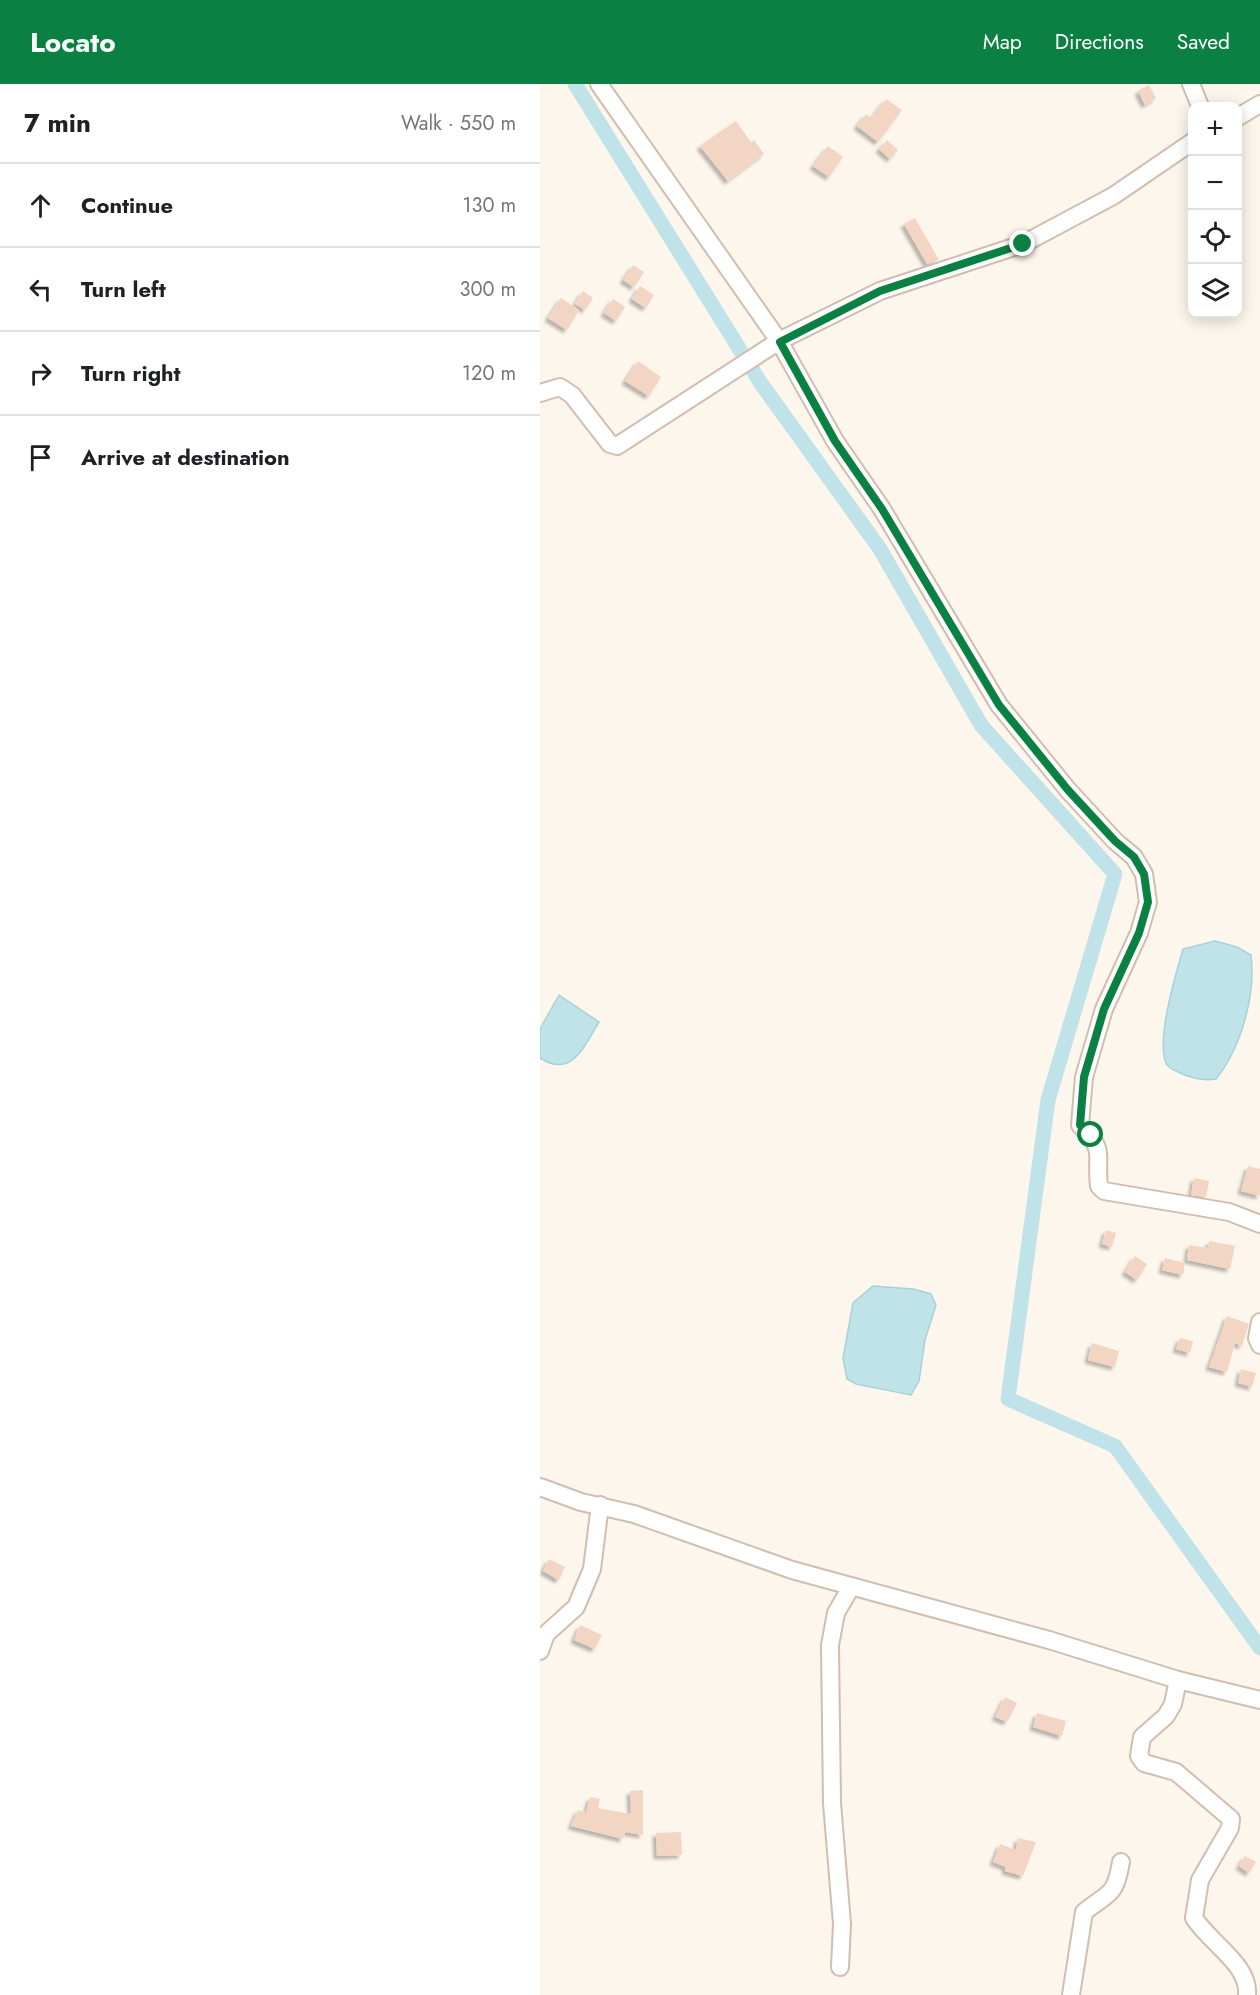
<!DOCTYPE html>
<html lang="en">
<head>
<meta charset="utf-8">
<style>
	body { margin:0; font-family:Jost,sans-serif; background:#f2f2f2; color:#202124 }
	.controls { position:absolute; right:18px; top:18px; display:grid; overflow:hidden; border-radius:12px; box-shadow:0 3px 15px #0003 }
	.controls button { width:54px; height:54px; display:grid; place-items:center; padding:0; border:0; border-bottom:2px solid #e0e0e0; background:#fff; color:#202124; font:30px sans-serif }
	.stop { position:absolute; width:18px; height:18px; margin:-14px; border:4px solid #0b8043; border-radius:50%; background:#fff }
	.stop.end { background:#0b8043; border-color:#fff; box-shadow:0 2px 6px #0008 }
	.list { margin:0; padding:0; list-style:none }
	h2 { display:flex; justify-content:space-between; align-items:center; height:78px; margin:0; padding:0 24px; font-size:26px }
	h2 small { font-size:20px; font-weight:400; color:#757577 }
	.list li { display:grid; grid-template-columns:39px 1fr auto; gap:18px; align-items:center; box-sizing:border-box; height:84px; padding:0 24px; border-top:2px solid #e0e0e0 }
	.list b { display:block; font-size:22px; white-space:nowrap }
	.list em { font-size:20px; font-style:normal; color:#757577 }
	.icon { flex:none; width:33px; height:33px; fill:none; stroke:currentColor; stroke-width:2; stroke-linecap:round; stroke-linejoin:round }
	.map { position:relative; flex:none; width:720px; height:1911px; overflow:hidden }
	header { display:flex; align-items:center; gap:36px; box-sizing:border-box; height:84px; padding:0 30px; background:#0b8043; color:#fff }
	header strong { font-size:28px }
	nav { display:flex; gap:33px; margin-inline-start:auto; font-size:21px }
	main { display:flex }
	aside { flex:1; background:#fff }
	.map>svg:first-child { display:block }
</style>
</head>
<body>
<header>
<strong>Locato</strong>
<nav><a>Map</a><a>Directions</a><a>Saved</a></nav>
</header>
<main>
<aside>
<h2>7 min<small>Walk · 550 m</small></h2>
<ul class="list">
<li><svg class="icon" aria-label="ahead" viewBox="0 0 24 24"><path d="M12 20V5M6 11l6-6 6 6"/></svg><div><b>Continue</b></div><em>130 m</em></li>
<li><svg class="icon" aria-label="left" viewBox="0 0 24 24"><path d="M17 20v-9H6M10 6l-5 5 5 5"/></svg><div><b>Turn left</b></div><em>300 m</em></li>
<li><svg class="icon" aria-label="right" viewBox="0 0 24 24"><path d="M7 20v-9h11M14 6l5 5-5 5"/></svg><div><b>Turn right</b></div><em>120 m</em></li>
<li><svg class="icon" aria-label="arrive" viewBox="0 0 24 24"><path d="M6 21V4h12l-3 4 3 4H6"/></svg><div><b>Arrive at destination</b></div></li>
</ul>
</aside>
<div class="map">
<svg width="720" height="1911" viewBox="0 0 720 1911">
	<defs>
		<filter id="shadow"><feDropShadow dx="-3.5" dy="3.5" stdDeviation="1.5" flood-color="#0004"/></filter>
	</defs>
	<rect width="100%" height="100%" fill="#fdf6ec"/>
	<g fill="#bfe3e8" stroke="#a5d3da" stroke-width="1.5">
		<path d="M675 857 697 863 711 871C716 911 701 964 676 995 665 997 656 995 645 991 639 988 629 986 626 979 616 954 636 890 643 865Z"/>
		<path d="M19 911 59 938C44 962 32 995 0 974V945Z"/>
		<polygon points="333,1202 373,1205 391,1210 396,1221 385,1256 379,1297 371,1311 316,1300 307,1295 303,1274 313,1219"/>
	</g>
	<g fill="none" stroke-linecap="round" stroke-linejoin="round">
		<polyline stroke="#bfe3e8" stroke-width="15" points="35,0 220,298 340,465 441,641 575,790 508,1016 468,1315 575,1362 720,1564"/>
	</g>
	<g fill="#f3d5c3" filter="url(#shadow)">
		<polygon points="609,1 616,14 605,21 598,7"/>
		<polygon points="346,15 362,26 338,58 317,42 326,30 331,34"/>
		<polygon points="196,37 211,58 214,56 224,70 188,97 160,62"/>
		<polygon points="347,56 358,66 350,75 339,65"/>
		<polygon points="288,62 303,73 289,93 273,82"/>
		<polygon points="375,134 399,176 387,180 364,140"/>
		<polygon points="93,181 104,188 94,203 83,196"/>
		<polygon points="100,202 114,211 106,224 92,215"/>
		<polygon points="43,207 53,214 45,226 35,220"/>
		<polygon points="21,214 39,226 27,246 8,234"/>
		<polygon points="73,215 85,223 76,237 64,229"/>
		<polygon points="98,277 121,293 109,312 85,297"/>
		<polygon points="708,1082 720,1085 720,1112 701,1107"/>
		<polygon points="654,1094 669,1097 666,1113 651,1111"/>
		<polygon points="566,1146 576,1149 572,1163 562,1160"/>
		<polygon points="669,1157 695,1162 690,1185 647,1176 649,1161 668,1164"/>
		<polygon points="595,1172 607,1180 597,1196 585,1188"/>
		<polygon points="625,1174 645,1179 643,1191 622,1186"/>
		<polygon points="687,1232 709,1240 702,1262 695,1259 687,1288 669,1283"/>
		<polygon points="640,1254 653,1257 650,1269 636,1265"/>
		<polygon points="552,1259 579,1267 575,1283 548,1276"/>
		<polygon points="701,1285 716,1289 712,1303 698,1299"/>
		<polygon points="9,1475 25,1483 19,1496 3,1487"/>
		<polygon points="40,1541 62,1551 55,1565 34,1556"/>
		<polygon points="465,1613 477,1619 467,1638 455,1633"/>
		<polygon points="497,1629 526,1637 522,1652 493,1643"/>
		<polygon points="103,1706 103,1751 85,1748 83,1755 31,1742 38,1726 46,1729 50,1713 60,1715 58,1724 91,1730 90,1707"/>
		<polygon points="141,1748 142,1771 117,1772 116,1749"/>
		<polygon points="478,1754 496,1758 483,1792 465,1787 466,1783 453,1778 460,1760 476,1766"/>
		<polygon points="705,1772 716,1778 709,1789 699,1782"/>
	</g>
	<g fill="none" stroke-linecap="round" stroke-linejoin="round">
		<defs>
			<g id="minor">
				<path d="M59 0 239 257 295 357 342 425 459 621 528 706 575 757 594 773 604 790 608 818 599 849 564 925 544 993 540 1041C567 1068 555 1069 559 1102L564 1107 689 1128 720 1140"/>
				<polyline points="651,0 660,22"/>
				<polyline points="698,33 720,20"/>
				<polyline points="0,309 20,303 32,311 70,360 77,362 239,257 340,207 483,160 573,112 652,58"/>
				<polyline points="720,1238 717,1254 720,1261"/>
				<polyline points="0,1403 41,1418 94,1430 252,1486 509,1556 638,1596 720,1616"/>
				<polyline points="0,1567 6,1550 36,1523 52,1485 60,1421"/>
				<path d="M638 1596 633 1620 626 1632 602 1653 599 1672 604 1679 636 1688 691 1735 690 1744 660 1796 654 1834C670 1859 710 1881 707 1911"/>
				<polyline points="300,1883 302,1840 292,1719 290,1561 296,1529 311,1503"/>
				<path d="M531 1911 544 1828C569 1808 575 1813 581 1778"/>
			</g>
		</defs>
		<use href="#minor" stroke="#d1beb0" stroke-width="20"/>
		<use href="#minor" stroke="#fff" stroke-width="16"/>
	</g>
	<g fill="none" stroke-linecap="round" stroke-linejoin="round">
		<polyline stroke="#0b8043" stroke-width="8" points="483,160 340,207 240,258 295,357 342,425 459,621 528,706 575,757 594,773 604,790 608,818 599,849 564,925 544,993 540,1041 551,1051"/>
	</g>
</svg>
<div class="controls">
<button>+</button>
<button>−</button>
<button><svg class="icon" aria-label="locate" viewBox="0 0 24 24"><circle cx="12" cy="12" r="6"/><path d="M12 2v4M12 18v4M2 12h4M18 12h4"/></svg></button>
<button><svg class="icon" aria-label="layers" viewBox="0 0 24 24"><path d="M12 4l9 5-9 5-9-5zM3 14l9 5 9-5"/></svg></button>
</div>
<div class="stop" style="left:551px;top:1051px"></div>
<div class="stop end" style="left:483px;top:160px"></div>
</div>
</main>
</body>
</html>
